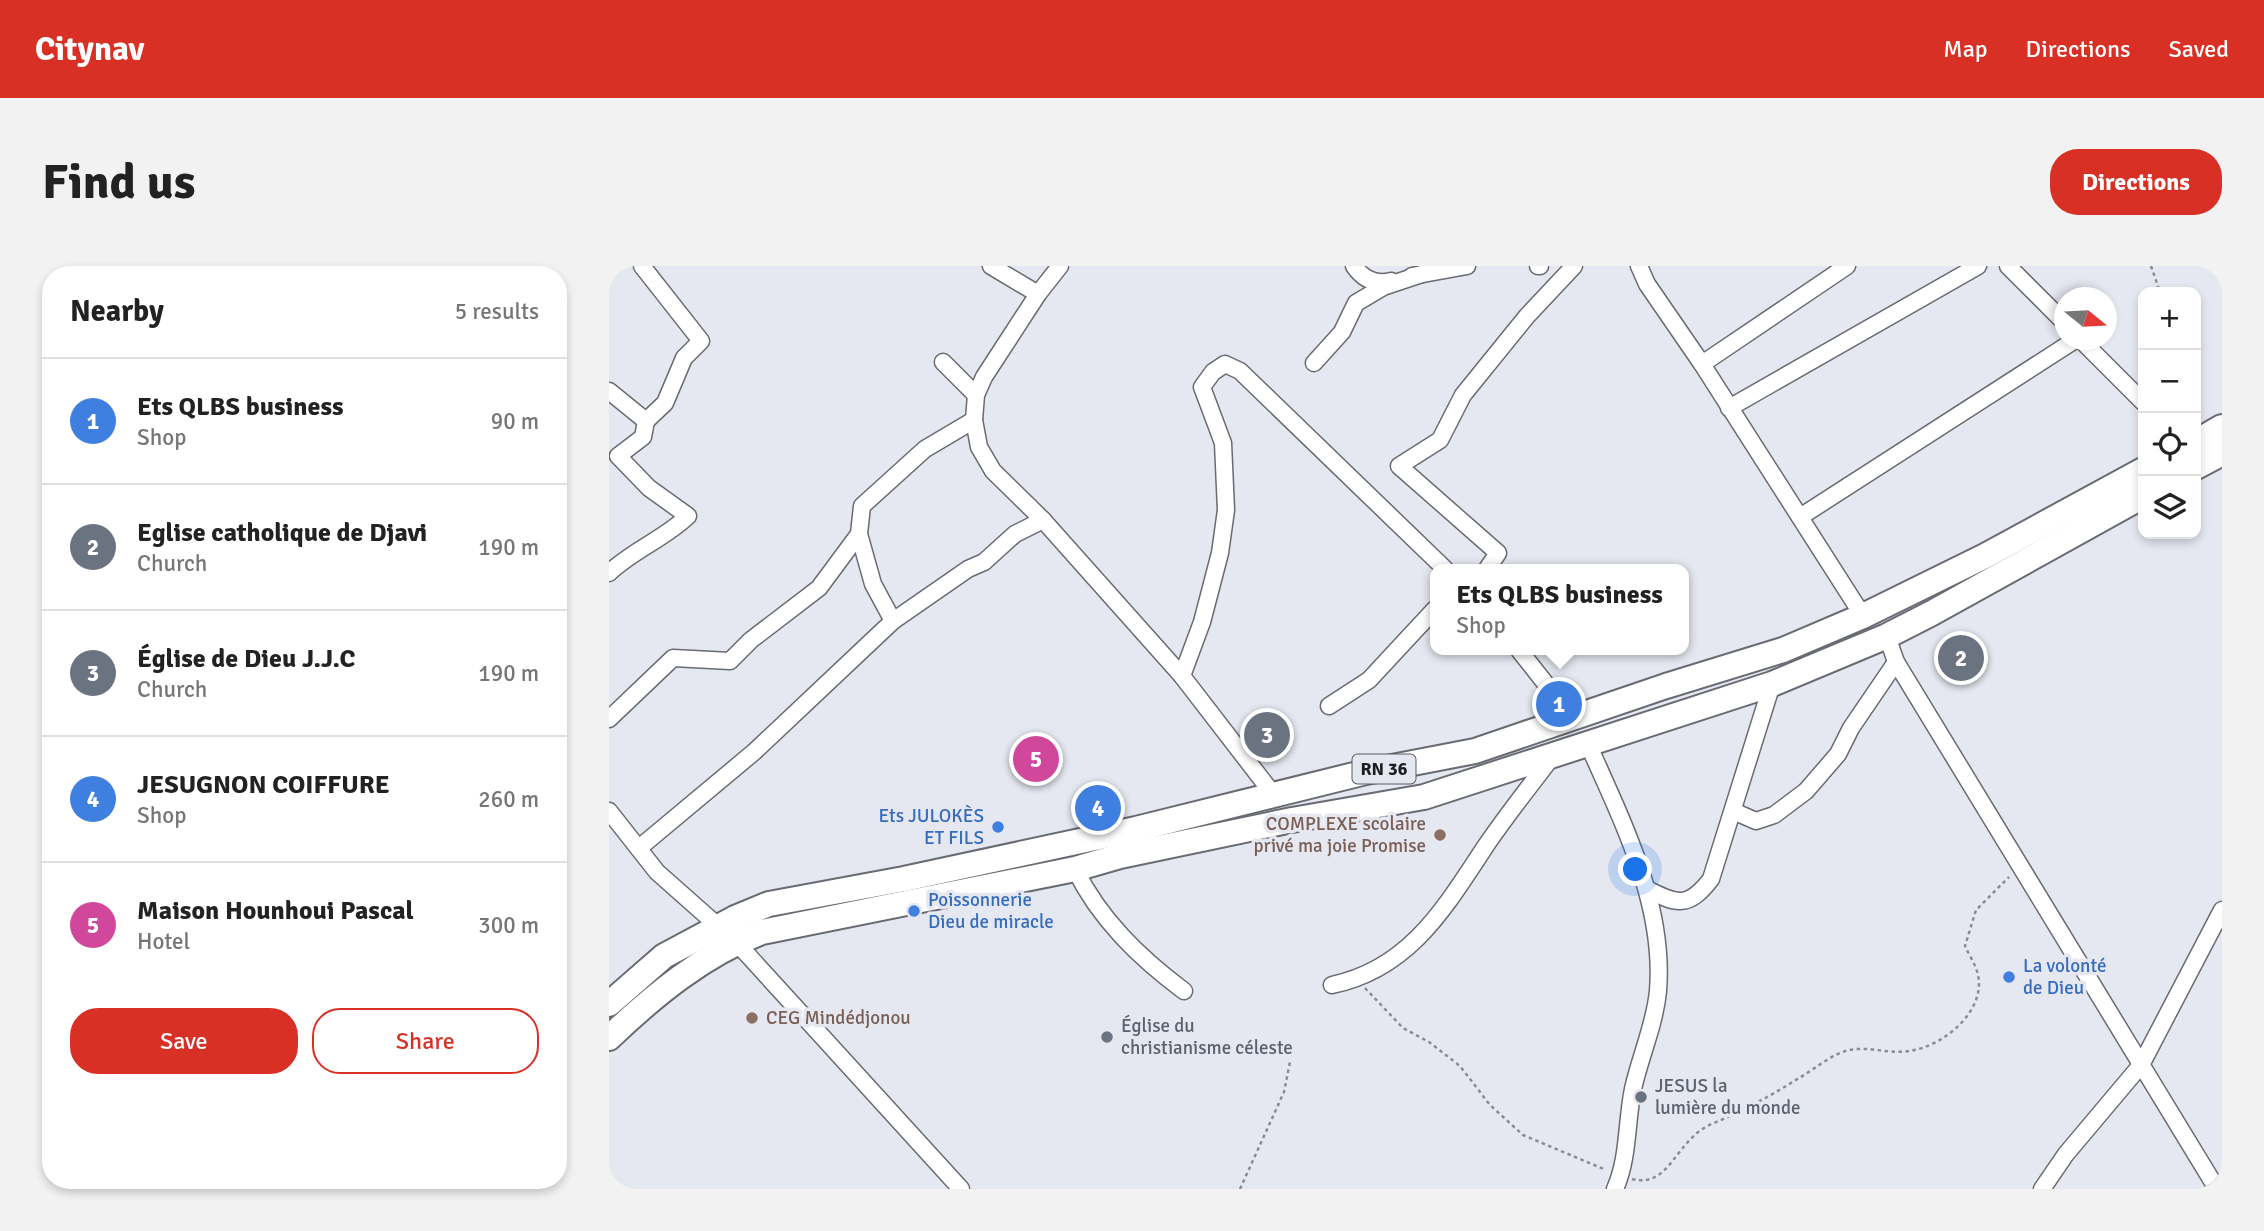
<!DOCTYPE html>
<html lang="en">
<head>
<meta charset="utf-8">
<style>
	body { margin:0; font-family:Signika,sans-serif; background:#f2f2f2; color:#222 }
	.controls { position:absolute; right:21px; top:21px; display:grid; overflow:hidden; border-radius:14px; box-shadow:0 4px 10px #0003 }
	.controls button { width:63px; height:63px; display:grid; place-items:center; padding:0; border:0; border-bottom:2px solid #e0e0e0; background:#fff; color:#222; font:35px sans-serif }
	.compass { position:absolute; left:1445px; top:21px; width:63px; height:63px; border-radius:50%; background:#fff; box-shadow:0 4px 10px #0003; rotate:108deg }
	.you { position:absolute; left:1027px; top:604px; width:24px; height:24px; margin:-18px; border:5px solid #fff; border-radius:50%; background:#1a73e8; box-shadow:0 0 0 10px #1a73e833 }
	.badge { display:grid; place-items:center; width:46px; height:46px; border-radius:50%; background:#d93025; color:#fff; font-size:23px; font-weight:700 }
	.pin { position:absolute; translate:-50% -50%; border:4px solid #fff; box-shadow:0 2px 7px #0006 }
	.popup { position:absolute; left:821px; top:298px; width:259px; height:91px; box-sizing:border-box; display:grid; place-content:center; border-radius:14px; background:#fff; filter:drop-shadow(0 2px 5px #0005); font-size:23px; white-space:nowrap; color:#767676 }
	.popup b { font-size:26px; color:#222 }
	.popup::after { content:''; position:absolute; left:50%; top:100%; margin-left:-14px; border:14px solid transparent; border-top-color:#fff }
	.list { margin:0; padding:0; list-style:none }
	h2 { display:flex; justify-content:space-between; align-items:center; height:91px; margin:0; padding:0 28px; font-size:30px }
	h2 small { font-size:23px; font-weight:400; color:#767676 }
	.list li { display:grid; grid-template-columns:46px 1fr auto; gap:21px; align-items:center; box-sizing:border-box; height:126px; padding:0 28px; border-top:2px solid #e0e0e0 }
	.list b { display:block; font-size:26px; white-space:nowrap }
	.list p { margin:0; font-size:23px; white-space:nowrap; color:#767676 }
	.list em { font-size:23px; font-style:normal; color:#767676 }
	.actions { display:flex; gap:14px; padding:21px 28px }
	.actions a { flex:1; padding:16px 0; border:2px solid #d93025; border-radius:28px; text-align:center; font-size:24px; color:#d93025 }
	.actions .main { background:#d93025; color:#fff }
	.icon { flex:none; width:38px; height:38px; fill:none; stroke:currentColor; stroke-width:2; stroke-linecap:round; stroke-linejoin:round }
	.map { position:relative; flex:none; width:1613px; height:923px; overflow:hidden; border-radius:28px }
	header { display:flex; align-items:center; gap:42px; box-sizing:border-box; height:98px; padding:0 35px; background:#d93025; color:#fff }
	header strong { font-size:33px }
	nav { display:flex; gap:38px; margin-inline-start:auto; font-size:24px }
	.intro { display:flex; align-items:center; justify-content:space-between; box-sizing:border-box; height:168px; padding:0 42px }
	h1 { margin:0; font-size:49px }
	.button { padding:18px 32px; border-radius:28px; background:#d93025; color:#fff; font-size:24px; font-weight:700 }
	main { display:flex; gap:42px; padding:0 42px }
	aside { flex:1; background:#fff; border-radius:28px; box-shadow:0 4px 10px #0003 }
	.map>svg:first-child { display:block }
</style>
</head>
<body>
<header>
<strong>Citynav</strong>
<nav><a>Map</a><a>Directions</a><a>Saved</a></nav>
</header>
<div class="intro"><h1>Find us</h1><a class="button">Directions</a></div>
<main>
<aside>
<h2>Nearby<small>5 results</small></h2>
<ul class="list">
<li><span class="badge" style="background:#3f7fe0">1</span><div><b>Ets QLBS business</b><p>Shop</p></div><em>90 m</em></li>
<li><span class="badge" style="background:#6b7280">2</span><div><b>Eglise catholique de Djavi</b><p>Church</p></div><em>190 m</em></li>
<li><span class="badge" style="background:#6b7280">3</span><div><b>Église de Dieu J.J.C</b><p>Church</p></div><em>190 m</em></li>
<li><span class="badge" style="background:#3f7fe0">4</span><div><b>JESUGNON COIFFURE</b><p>Shop</p></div><em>260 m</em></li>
<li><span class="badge" style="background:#d1479c">5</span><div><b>Maison Hounhoui Pascal</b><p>Hotel</p></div><em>300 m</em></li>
</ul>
<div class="actions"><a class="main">Save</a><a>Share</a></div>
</aside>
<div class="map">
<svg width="1613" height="923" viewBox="0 0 1613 923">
	<rect width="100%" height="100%" fill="#e6e8f1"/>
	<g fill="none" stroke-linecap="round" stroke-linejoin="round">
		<defs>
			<g id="street">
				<polyline points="33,0 92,75 75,92 56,137 37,155"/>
				<polyline points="382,0 429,28"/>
				<polyline points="451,0 429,28 375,111 367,129 365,154 370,181 384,205 434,254 573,410 664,528"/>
				<path d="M745 0C754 13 766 19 782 15"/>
				<polyline points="929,0 931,0"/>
				<polyline points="1030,0 1038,18 1093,98 1254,350"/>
				<polyline points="1399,0 1456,57"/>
				<polyline points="803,10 858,0"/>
				<polyline points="1472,74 1534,136"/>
				<polyline points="334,96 367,129"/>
				<polyline points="705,97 733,66 747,37 774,21 813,8"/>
				<polyline points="1093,98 1238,0"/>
				<path d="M0 125 37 155 34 171 9 190 40 222 79 250C55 273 24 284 0 307"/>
				<polyline points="1120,142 1369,0"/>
				<polyline points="1191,251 1466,74"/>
				<polyline points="250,268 264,318 284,355"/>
				<polyline points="878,303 889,287 790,200 831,174 854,129 918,50 965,0"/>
				<polyline points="1278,370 1287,396 1608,923"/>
				<polyline points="910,384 963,451"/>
				<polyline points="573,410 593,356 611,287 617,244 614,177 593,121 604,106 616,98 631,105 836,303"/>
				<polyline points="720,440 760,414 826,343"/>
				<polyline points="0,453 64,392 121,395 142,374 210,322 250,268 253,240 316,183 365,154"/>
				<path d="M980 480C1014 557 1056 639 1049 725 1046 758 1031 791 1024 823 1017 857 1020 891 1006 923"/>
				<polyline points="0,545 48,606 127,676 352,923"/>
				<polyline points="1124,545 1147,555 1165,549 1197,525 1229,488 1242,462 1287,396"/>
				<polyline points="30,582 145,486 284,355 359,303 375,296 406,268 434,254"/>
				<path d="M466 603C491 654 531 692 575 725"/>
				<path d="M1038 623C1068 639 1080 642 1102 613L1163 418"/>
				<path d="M723 719C800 703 835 643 876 581 897 550 920 521 943 491"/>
				<polyline points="1433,923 1457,888 1532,799 1613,644"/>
			</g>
			<g id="primary">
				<polyline points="1587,176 1613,161"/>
				<polyline points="1587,201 1613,187"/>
				<polyline points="0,738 55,690 126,652 160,638 295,613 527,563 757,506 866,485 1057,420 1174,384 1254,350 1376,290 1534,204"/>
				<path d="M0 772C45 729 95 688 153 666L466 603 511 590 683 554 815 531 1163 418 1278 370 1323 347 1534 230"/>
			</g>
		</defs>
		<use href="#street" stroke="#696b73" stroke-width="19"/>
		<use href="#primary" stroke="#696b73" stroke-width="28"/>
		<g stroke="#8b8c93" stroke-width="2.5" stroke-dasharray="3.5 3.5" stroke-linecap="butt">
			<polyline points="1542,0 1551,26"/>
			<polyline points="756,722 794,762 820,776 851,800 881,839 914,869 997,904"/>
			<path d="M1023 913C1062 923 1066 872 1105 857 1134 845 1163 829 1190 812 1204 804 1217 793 1231 787 1254 777 1277 789 1300 785 1333 781 1377 746 1369 709 1367 699 1360 689 1356 680L1367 644 1400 611"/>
			<polyline points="631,923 675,826 681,796"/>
		</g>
		<use href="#street" stroke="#fff" stroke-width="16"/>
		<use href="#primary" stroke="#fff" stroke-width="24"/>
	</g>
	<g fill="#3f7fe0" stroke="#e6e8f1" stroke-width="2.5">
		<circle cx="389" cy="561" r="7"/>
		<circle cx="305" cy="645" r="7"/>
		<circle cx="1400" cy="711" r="7"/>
	</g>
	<g fill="#8d6e63" stroke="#e6e8f1" stroke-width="2.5">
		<circle cx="831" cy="569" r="7"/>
		<circle cx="143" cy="752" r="7"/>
	</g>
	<g fill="#6b7280" stroke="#e6e8f1" stroke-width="2.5">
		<circle cx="498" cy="771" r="7"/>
		<circle cx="1032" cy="831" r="7"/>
	</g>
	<g text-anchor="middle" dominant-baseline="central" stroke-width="7" stroke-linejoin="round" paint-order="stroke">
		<rect fill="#e6e8f1" stroke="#595b5f" stroke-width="2" x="743.5" y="488.5" width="63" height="29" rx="5"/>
		<g font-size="18" font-weight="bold" fill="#1d1e21">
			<text x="775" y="503">RN 36</text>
		</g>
		<g font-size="19" fill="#366cbe" stroke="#e6e8f1" text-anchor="start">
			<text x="375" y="550" text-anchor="end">Ets JULOKÈS<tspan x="375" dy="22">ET FILS</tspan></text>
			<text x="319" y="634">Poissonnerie<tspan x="319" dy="22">Dieu de miracle</tspan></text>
			<text x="1414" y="700">La volonté<tspan x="1414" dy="22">de Dieu</tspan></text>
		</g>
		<g font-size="19" fill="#785e54" stroke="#e6e8f1" text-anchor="end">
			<text x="817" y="558">COMPLEXE scolaire<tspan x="817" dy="22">privé ma joie Promise</tspan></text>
			<text x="157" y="752" text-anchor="start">CEG Mindédjonou</text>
		</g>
		<g font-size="19" fill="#5b616d" stroke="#e6e8f1" text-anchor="start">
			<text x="512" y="760">Église du<tspan x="512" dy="22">christianisme céleste</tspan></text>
			<text x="1046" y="820">JESUS la<tspan x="1046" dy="22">lumière du monde</tspan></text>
		</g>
	</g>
</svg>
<div class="controls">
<button>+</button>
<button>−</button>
<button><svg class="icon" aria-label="locate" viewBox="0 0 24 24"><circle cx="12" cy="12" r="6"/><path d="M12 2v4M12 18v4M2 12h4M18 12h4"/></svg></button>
<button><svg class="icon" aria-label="layers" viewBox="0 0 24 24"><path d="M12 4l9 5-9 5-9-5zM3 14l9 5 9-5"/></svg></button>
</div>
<svg class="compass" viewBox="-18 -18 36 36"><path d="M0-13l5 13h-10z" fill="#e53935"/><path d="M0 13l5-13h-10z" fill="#767676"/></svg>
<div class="you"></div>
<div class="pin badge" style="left:950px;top:438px;background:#3f7fe0">1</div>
<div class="popup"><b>Ets QLBS business</b>Shop</div>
<div class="pin badge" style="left:1352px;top:392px;background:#6b7280">2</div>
<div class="pin badge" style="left:658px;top:469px;background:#6b7280">3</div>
<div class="pin badge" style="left:489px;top:542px;background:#3f7fe0">4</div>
<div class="pin badge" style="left:427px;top:493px;background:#d1479c">5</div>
</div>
</main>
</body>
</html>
